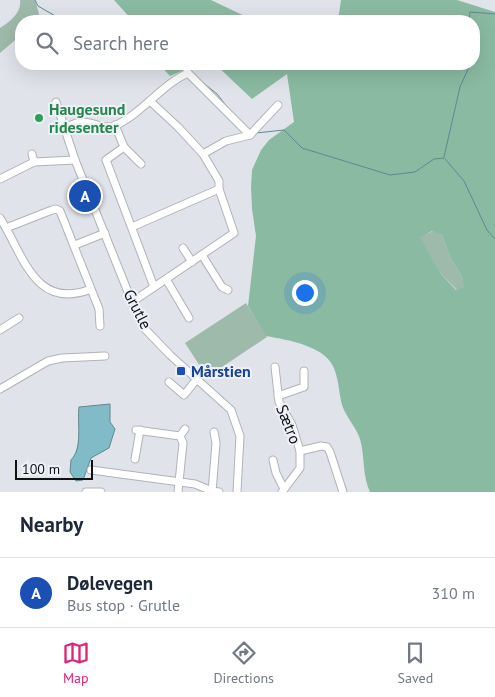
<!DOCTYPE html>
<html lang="en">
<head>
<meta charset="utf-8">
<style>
	body { margin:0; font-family:"PT Sans",sans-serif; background:#f6f6f7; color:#1f2937 }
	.scale { position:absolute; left:15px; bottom:12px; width:78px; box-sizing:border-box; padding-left:5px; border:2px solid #101113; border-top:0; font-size:14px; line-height:18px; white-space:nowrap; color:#101113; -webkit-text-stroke:4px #edf1f7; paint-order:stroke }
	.you { position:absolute; left:304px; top:292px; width:18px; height:18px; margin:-12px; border:4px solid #fff; border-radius:50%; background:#1a73e8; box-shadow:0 0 0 8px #1a73e833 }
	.badge { display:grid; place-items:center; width:32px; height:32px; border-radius:50%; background:#db2777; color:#fff; font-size:16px; font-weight:700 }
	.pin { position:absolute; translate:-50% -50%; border:2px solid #fff; box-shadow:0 1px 5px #0006 }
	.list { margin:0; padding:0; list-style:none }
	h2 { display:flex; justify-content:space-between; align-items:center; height:65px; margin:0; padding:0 20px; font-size:21px }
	h2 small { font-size:16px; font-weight:400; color:#747a83 }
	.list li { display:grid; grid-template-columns:32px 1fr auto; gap:15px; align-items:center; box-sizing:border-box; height:70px; padding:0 20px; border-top:1px solid #e0e1e3 }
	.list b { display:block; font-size:19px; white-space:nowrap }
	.list p { margin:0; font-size:16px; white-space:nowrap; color:#747a83 }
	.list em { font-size:16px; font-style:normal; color:#747a83 }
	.icon { flex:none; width:28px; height:28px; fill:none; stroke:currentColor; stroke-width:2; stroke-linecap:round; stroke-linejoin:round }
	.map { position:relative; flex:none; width:495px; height:492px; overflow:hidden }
	.search { position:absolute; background:#fff; box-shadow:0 5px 20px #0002; left:15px; right:15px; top:15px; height:55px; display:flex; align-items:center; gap:12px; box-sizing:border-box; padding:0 18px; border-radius:20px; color:#747a83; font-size:19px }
	.sheet { height:135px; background:#fff }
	nav { display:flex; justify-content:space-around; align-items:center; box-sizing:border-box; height:70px; border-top:1px solid #e0e1e3; background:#fff; font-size:14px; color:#747a83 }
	nav a { display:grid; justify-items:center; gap:2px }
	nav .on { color:#db2777 }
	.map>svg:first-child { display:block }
</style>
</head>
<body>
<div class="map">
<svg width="495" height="492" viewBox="0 0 495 492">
	<rect width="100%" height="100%" fill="#e0e4ea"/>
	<g fill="#9ebaaa">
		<path d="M20 0H35L39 14 34 21H21V35L0 53V28C10 22 22 12 20 0Z"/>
		<polygon points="433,231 442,235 451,259 462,277 465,287 457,290 441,274 419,238"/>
		<polygon points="246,303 267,337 207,377 185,343"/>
	</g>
	<g fill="#8abaa1" fill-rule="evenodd">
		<polygon points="114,0 211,0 255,21 133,21"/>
		<path d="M341 0H457L495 12V492H370C362 475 365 456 360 439 356 427 346 417 342 405 339 394 339 382 335 371 328 346 288 340 266 336L248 306 256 236 252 209 251 187 252 170 261 150 269 140 294 122 287 74 252 99 215 64H474V21H335L339 14ZM432 231 442 235 451 259 462 277 464 287 456 290 441 274 420 238Z"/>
		<polygon points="159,64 187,64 184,70 170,76"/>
	</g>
	<path fill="#81bbc8" stroke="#5f8892" d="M110 404V422L115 429 109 448 91 458 83 480 76 481 70 472 71 460C83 448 77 423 79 407Z"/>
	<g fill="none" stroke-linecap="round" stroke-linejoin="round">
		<g stroke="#5f8892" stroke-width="1">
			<polyline points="35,0 38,6 64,21"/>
			<polyline points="469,21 470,12 495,14"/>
			<polyline points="201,81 217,94 228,108"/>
			<polyline points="256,133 284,130 302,148 390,175 415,172 434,159 444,158"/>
			<polyline points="444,157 460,87 469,67 469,64"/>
			<polyline points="445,159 464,181 487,230 495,239"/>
		</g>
		<defs>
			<g id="minor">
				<polyline points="185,64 188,73"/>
				<polyline points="150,101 178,127 203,154 226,141 250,135"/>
				<polyline points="56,102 75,160 132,302 145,329 170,355 231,410 240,436 237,492"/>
				<polyline points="115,125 124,147 141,164"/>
				<path d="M65 128C71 125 76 122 83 122 93 122 105 130 114 126 142 114 161 85 188 73L250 135 278 105"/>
				<polyline points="124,147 106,160 154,287"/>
				<polyline points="32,154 34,162"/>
				<polyline points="0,179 34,162 75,160"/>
				<polyline points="0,218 6,228"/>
				<polyline points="132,227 219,189"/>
				<polyline points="75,245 105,233"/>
				<polyline points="183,248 192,262"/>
				<polyline points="202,255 222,287 228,290"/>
				<polyline points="166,279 189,318"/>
				<path d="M91 289C40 309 26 265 6 228L52 210 56 209 60 211 99 309 100 326"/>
				<polyline points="132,302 234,233 219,189 219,181 203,154"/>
				<polyline points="0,330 19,318"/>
				<polyline points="275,367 279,402 292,425 300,451 300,468 282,492"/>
				<polyline points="169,382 184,395 197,379"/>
				<polyline points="0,389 48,361 62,358 105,356"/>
				<polyline points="278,396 304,387 304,371"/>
				<polyline points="136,430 180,436 183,443 178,492"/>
				<polyline points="180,436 185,429"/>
				<polyline points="300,451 321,446 327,447 330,452 343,492"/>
				<polyline points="135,459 140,430"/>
				<polyline points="273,460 276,473 284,489"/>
				<polyline points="91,470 195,484 212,491 219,492"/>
				<polyline points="86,492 101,492"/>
				<polyline points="212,492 216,443 214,432"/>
			</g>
		</defs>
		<use href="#minor" stroke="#afb3b8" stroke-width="9"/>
		<use href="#minor" stroke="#fff" stroke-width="7"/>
	</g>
	<circle fill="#2e9e5b" stroke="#edf1f7" stroke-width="2" cx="39" cy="118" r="5"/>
	<rect fill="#1a4fb4" stroke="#edf1f7" stroke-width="2" x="176" y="366" width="10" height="10" rx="2.5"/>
	<g text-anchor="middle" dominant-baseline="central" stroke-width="4" stroke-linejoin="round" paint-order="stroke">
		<g font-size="16" font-weight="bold" fill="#27864d" stroke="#edf1f7" text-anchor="start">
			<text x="49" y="109">Haugesund<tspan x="49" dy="18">ridesenter</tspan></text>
		</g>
		<g font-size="16" fill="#101113" stroke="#edf1f7">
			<text transform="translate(138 309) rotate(63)">Grutle</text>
			<text transform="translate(289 424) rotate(68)">Sætro</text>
		</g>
		<g font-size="16" font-weight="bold" fill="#164399" stroke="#edf1f7" text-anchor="start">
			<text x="191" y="371">Mårstien</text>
		</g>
	</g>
</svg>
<div class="scale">100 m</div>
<div class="you"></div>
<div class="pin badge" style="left:85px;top:196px;background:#1a4fb4">A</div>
<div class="search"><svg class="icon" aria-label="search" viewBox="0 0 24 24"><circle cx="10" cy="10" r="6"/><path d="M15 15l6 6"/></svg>Search here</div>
</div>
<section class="sheet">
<h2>Nearby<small></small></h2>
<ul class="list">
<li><span class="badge" style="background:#1a4fb4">A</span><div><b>Dølevegen</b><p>Bus stop · Grutle</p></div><em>310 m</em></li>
</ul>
</section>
<nav>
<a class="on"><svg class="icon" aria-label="map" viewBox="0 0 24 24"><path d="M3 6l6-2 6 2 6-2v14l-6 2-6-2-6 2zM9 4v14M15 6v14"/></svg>Map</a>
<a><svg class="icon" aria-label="directions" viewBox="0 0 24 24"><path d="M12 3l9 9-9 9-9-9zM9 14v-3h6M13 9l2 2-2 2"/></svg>Directions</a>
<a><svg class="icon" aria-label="saved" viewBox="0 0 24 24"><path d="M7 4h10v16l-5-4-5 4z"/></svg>Saved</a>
</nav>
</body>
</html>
